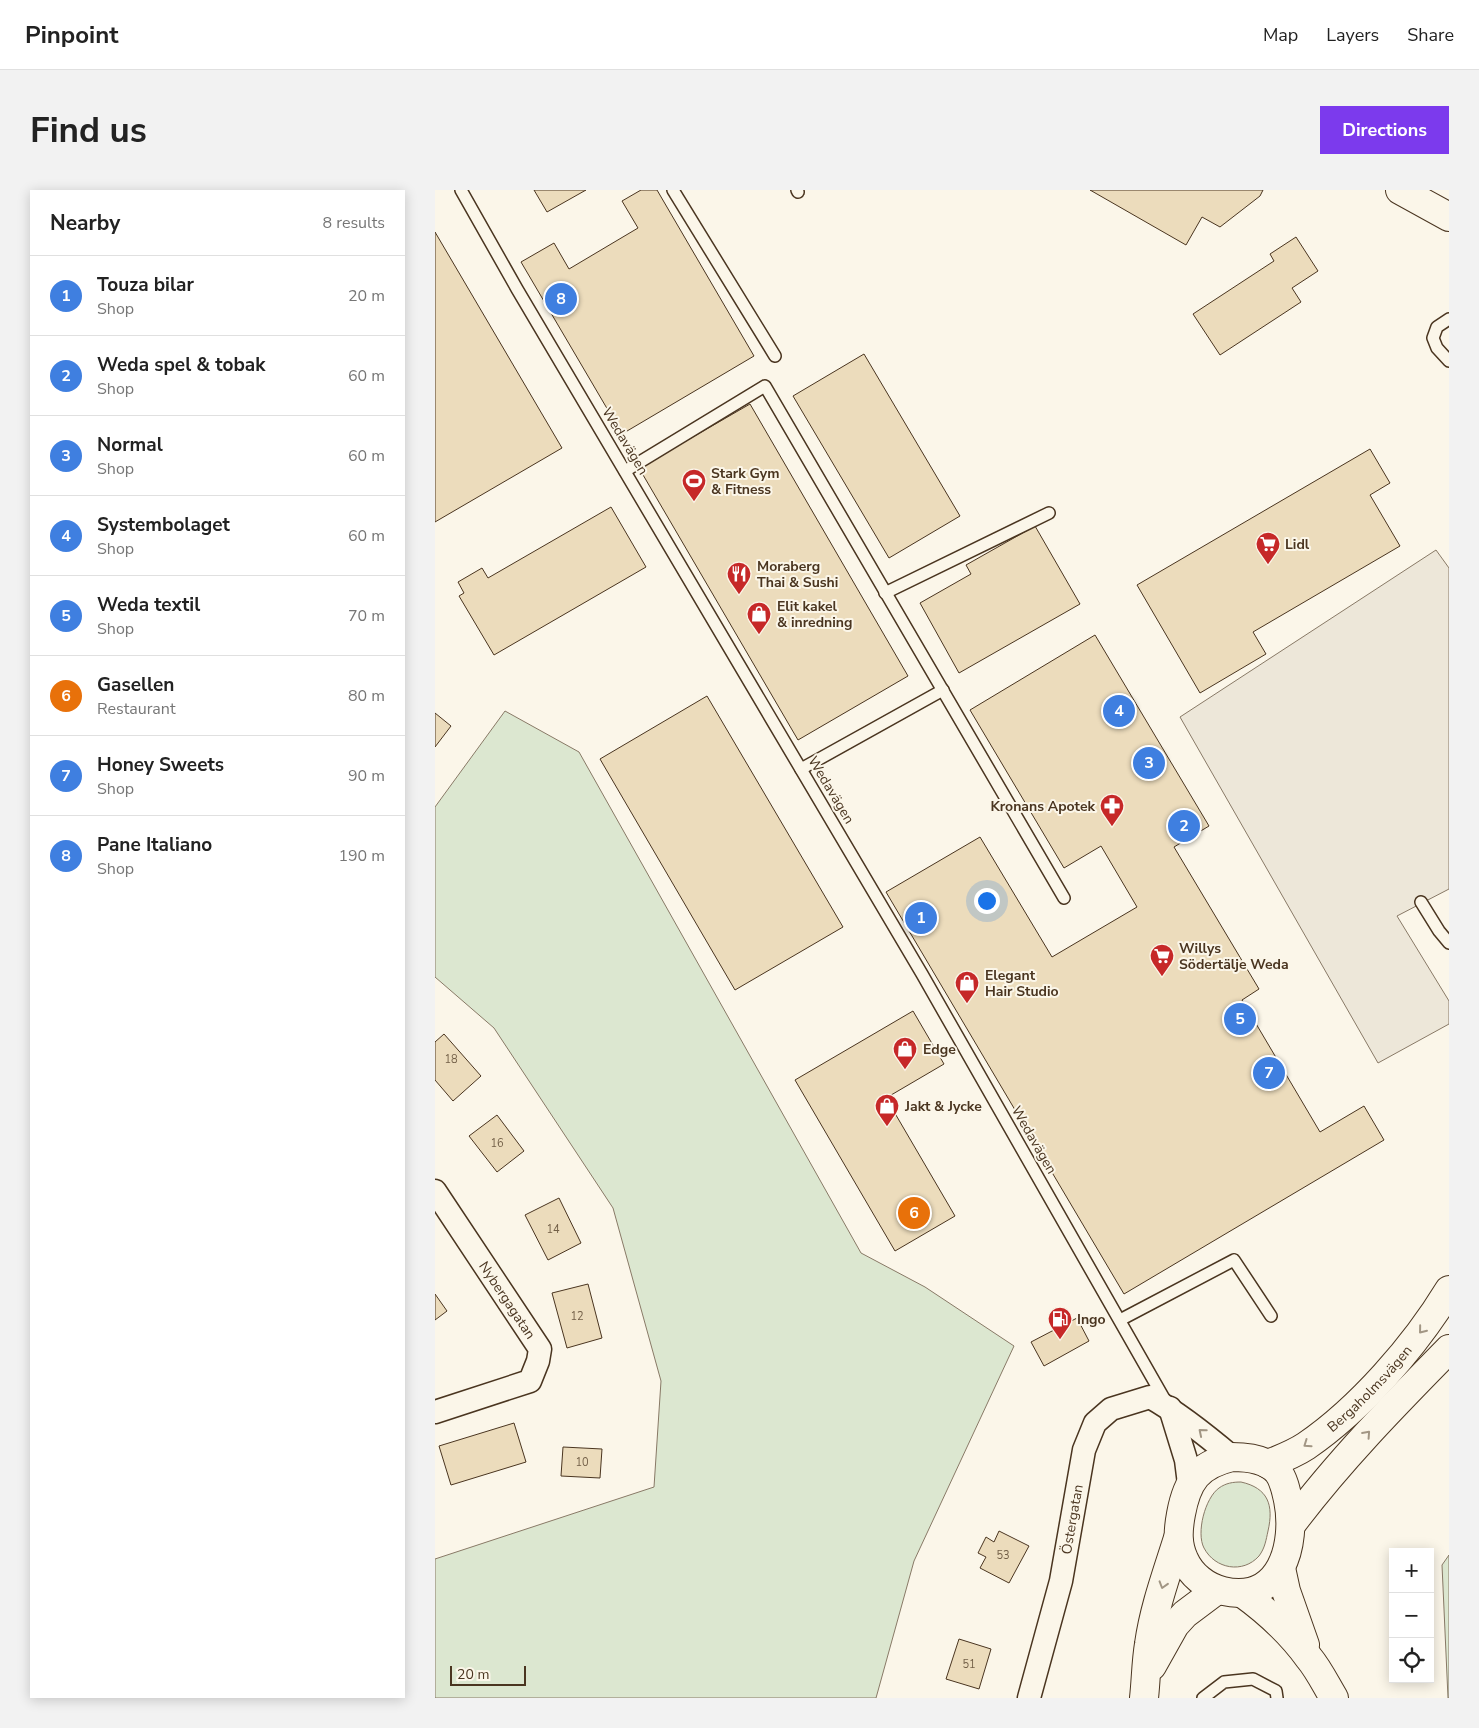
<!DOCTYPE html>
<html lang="en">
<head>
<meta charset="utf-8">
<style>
	body { margin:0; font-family:"Nunito Sans",sans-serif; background:#f2f2f2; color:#222 }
	.controls { position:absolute; right:15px; bottom:15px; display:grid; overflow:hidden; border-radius:0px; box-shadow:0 2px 12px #0003 }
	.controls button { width:45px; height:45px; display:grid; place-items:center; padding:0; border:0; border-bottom:1px solid #e0e0e0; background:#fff; color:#222; font:25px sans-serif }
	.scale { position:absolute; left:15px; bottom:12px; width:76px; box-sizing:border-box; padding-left:5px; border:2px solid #4a3520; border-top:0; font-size:14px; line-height:18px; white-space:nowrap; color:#4a3520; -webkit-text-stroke:4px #fbf6e9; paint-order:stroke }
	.you { position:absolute; left:551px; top:710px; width:18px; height:18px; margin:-12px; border:4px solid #fff; border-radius:50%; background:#1a73e8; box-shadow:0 0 0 8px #1a73e833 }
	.badge { display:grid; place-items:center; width:32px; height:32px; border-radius:50%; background:#7c3aed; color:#fff; font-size:16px; font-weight:700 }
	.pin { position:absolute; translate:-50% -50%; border:2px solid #fff; box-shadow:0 1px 5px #0006 }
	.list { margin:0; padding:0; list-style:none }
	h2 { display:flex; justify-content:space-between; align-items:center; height:65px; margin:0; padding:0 20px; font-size:21px }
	h2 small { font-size:16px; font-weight:400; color:#767676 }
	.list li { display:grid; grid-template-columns:32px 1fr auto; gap:15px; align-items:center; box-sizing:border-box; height:80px; padding:0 20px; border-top:1px solid #e0e0e0 }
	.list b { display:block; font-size:19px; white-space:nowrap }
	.list p { margin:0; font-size:16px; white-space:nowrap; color:#767676 }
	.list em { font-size:16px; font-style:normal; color:#767676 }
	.icon { flex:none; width:28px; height:28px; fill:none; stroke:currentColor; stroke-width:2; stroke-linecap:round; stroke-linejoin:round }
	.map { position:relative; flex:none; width:1014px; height:1508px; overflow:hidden; border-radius:0px }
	header { display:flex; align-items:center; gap:30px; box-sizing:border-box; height:70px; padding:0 25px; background:#fff; border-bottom:1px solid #e0e0e0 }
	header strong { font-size:24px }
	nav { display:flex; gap:28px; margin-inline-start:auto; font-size:18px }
	.intro { display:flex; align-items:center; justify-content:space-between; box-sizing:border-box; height:120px; padding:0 30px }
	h1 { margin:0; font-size:35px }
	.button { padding:12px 22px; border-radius:0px; background:#7c3aed; color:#fff; font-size:18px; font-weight:700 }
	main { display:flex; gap:30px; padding:0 30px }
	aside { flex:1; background:#fff; border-radius:0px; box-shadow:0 2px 12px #0003 }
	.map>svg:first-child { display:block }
</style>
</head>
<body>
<header>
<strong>Pinpoint</strong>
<nav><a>Map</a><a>Layers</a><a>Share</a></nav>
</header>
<div class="intro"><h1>Find us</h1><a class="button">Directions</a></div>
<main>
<aside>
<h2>Nearby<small>8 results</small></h2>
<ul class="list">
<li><span class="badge" style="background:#3f7fe0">1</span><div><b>Touza bilar</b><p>Shop</p></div><em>20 m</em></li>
<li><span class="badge" style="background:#3f7fe0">2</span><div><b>Weda spel &amp; tobak</b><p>Shop</p></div><em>60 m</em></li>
<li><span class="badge" style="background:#3f7fe0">3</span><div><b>Normal</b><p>Shop</p></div><em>60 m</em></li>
<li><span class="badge" style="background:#3f7fe0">4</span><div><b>Systembolaget</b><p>Shop</p></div><em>60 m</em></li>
<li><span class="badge" style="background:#3f7fe0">5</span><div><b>Weda textil</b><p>Shop</p></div><em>70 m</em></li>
<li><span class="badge" style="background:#e8710a">6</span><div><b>Gasellen</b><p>Restaurant</p></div><em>80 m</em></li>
<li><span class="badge" style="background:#3f7fe0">7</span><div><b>Honey Sweets</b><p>Shop</p></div><em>90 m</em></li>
<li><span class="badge" style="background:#3f7fe0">8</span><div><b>Pane Italiano</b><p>Shop</p></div><em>190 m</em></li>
</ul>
</aside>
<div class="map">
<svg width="1014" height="1508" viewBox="0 0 1014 1508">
	<rect width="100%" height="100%" fill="#fbf6e9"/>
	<g fill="#dce7d0" stroke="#887966">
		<polygon points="70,521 144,562 426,1063 490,1097 579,1156 479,1371 441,1508 0,1508 0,1369 219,1297 226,1191 178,1018 59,838 0,787 0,617"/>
		<path d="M806 1292C833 1298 839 1315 833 1341 831 1350 830 1358 824 1366 808 1384 780 1379 769 1358 761 1343 770 1308 784 1298 791 1293 798 1292 806 1292Z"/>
		<polygon points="1014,1365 1014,1508 1013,1508 1007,1375"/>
	</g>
	<polygon fill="#ede7d9" stroke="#887966" points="1001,360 1014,378 1014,699 962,726 1014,811 1014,834 943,873 745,527"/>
	<g fill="#ecdcbc" stroke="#4a3520">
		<polygon points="99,0 151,0 112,22"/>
		<polygon points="206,0 222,0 319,166 187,244 86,72 119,53 134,79 203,38 187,11"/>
		<polygon points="655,0 828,0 825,6 785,37 767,27 751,55"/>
		<polygon points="0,42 127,258 0,332"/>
		<polygon points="861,47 883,81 857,98 866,112 785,165 758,124 839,71 835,64"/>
		<polygon points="429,164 525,326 454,368 358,206"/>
		<polygon points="315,214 473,486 363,550 204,278"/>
		<polygon points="935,259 955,293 935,305 965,356 818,442 831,464 765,503 702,395"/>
		<polygon points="176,317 211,377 59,465 24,406 29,403 23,392 47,378 53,388"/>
		<polygon points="600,336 645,414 524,483 485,413 536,384 531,375"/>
		<polygon points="660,445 774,636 739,657 824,799 807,810 885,942 929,916 949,950 689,1104 451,702 545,647 617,767 702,717 666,656 629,678 535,520"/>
		<polygon points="272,506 408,737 300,800 165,569"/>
		<polygon points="0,523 16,536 0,557"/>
		<polygon points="478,821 509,874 451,908 520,1026 460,1061 360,890"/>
		<polygon points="9,844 46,886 18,911 0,890 0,852"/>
		<polygon points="62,925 89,961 62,982 34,946"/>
		<polygon points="124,1008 146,1053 113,1070 90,1025"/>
		<polygon points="153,1094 167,1148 132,1158 117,1103"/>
		<polygon points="0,1104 12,1121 0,1130"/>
		<polygon points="642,1128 654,1151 609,1176 596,1152"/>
		<polygon points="79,1233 91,1272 16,1295 4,1256"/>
		<polygon points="128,1257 167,1259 165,1288 126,1286"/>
		<polygon points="564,1341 594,1356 574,1393 545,1378 551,1367 543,1363 551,1347 559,1352"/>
		<polygon points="524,1449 556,1459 544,1499 511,1489"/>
	</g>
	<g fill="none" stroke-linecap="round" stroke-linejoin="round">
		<defs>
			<g id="service">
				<polyline points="26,0 82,99 487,784 731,1212"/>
				<polyline points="238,0 340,166"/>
				<polyline points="362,0 363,2"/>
				<polyline points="1014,129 1002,137 998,148 1002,158 1014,171"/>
				<polyline points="190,281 330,196 629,708"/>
				<polyline points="450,403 614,323"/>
				<polyline points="366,579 508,500"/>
				<polyline points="986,712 1004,741 1014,753"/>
				<polyline points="685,1130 799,1070 836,1126"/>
				<polyline points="768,1508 789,1492 818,1489 841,1501 842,1508"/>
			</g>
			<g id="minor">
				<path id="s1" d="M0 1001 105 1159 103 1171 95 1191 0 1222"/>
				<polyline points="735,1218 751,1270 754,1294"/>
				<path id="s2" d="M594 1508 626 1391 649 1260 660 1233 676 1219 715 1207C745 1224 771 1245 797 1267"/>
			</g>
			<polyline id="tertiary" points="965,0 1014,27"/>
			<g id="secondary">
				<path d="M797 1267C813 1267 832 1269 843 1282 849 1290 851 1301 853 1310 862 1354 846 1415 788 1401 771 1397 756 1385 749 1369 742 1354 743 1340 746 1324 752 1291 763 1275 797 1267Z"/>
				<path id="s3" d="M833 1274C846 1269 859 1264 871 1256 925 1219 980 1156 1014 1100"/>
				<path d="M856 1335C903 1272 959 1215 1014 1159"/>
				<polyline points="846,1378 851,1401 870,1455"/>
				<path d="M807 1403C832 1421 856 1443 874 1468 884 1480 891 1495 899 1508"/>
				<polyline points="717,1476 740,1435 750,1424 782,1400"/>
				<path d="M709 1508C711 1490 711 1472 714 1454 719 1418 732 1383 743 1348"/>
			</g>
		</defs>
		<use href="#service" stroke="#4a3520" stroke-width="14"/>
		<use href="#minor" stroke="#4a3520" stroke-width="25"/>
		<use href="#tertiary" stroke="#4a3520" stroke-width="30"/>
		<use href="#secondary" stroke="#4a3520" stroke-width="30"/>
		<use href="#service" stroke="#fbf6e9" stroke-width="11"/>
		<use href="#minor" stroke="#fbf6e9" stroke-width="22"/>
		<use href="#tertiary" stroke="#fbf6e9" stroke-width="28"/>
		<use href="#secondary" stroke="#fbf6e9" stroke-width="28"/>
	</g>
	<defs><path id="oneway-chevron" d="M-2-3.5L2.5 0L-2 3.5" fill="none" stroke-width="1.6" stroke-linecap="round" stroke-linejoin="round" transform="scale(1.25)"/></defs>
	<g stroke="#a29684">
		<use href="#oneway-chevron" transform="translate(987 1140) rotate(129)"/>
		<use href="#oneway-chevron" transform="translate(767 1242) rotate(-140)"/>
		<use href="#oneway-chevron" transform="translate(932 1244) rotate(-48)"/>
		<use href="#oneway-chevron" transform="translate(872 1254) rotate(145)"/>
		<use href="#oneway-chevron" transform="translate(728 1395) rotate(107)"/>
	</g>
	<defs>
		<symbol id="stadium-pin" viewBox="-11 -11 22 30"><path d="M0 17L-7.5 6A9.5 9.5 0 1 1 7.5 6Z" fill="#c62828" stroke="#fbf6e9"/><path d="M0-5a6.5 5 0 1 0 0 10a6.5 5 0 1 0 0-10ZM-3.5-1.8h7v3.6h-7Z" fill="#fff"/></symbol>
		<symbol id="supermarket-pin" viewBox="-11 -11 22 30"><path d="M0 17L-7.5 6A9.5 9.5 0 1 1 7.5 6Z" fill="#c62828" stroke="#fbf6e9"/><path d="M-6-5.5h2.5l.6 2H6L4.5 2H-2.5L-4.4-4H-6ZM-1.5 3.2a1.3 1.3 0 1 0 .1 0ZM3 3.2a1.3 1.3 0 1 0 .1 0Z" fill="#fff"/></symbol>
		<symbol id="restaurant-pin" viewBox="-11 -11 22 30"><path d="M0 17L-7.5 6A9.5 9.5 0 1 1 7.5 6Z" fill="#c62828" stroke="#fbf6e9"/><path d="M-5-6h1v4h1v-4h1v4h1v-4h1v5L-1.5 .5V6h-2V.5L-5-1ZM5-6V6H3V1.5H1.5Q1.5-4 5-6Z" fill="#fff"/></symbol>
		<symbol id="shop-pin" viewBox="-11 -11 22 30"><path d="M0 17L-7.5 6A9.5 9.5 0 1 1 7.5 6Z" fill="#c62828" stroke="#fbf6e9"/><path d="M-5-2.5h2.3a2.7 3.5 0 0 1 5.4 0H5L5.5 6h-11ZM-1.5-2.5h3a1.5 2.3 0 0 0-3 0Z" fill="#fff"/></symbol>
		<symbol id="pharmacy-pin" viewBox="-11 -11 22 30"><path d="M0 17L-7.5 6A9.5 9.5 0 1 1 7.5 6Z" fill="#c62828" stroke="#fbf6e9"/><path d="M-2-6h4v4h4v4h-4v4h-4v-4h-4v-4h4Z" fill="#fff"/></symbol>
		<symbol id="fuel-pin" viewBox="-11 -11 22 30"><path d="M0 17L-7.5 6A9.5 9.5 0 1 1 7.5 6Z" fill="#c62828" stroke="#fbf6e9"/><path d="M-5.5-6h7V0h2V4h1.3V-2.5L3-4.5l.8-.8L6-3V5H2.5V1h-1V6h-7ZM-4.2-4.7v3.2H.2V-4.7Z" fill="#fff"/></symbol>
	</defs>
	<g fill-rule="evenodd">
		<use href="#stadium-pin" x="245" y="277" width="28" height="38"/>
		<use href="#supermarket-pin" x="819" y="340" width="28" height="38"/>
		<use href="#restaurant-pin" x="290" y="370" width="28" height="38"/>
		<use href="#shop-pin" x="310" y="410" width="28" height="38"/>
		<use href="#pharmacy-pin" x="663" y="602" width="28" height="38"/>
		<use href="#supermarket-pin" x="713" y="752" width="28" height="38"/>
		<use href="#shop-pin" x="518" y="779" width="28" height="38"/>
		<use href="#shop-pin" x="456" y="845" width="28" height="38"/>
		<use href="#shop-pin" x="438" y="902" width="28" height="38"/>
		<use href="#fuel-pin" x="611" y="1115" width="28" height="38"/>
	</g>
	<g text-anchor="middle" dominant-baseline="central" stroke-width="4" stroke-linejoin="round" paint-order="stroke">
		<g font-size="11" fill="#725f47">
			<text x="16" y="869">18</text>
			<text x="62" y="953">16</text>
			<text x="118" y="1039">14</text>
			<text x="142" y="1126">12</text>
			<text x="147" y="1272">10</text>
			<text x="568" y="1365">53</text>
			<text x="534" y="1474">51</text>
		</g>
		<g font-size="14" fill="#4a3520" stroke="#fbf6e9">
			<text transform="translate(190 251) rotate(59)">Wedavägen</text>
			<text transform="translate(396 600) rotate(59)">Wedavägen</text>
			<text transform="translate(599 950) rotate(60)">Wedavägen</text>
			<text stroke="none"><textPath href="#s1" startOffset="131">Nybergagatan</textPath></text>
			<text stroke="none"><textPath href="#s3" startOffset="128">Bergaholmsvägen</textPath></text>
			<text stroke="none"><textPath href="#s2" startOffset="184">Östergatan</textPath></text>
		</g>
		<g font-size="14" font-weight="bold" fill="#4a3520" stroke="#fbf6e9" text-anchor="start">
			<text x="276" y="283">Stark Gym<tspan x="276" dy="16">&amp; Fitness</tspan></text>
			<text x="850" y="354">Lidl</text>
			<text x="322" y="376">Moraberg<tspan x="322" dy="16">Thai &amp; Sushi</tspan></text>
			<text x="342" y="416">Elit kakel<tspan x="342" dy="16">&amp; inredning</tspan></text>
			<text x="660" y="616" text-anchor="end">Kronans Apotek</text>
			<text x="744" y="758">Willys<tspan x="744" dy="16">Södertälje Weda</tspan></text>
			<text x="550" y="785">Elegant<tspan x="550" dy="16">Hair Studio</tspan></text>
			<text x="488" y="859">Edge</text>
			<text x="470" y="916">Jakt &amp; Jycke</text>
			<text x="642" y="1129">Ingo</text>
		</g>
	</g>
</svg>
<div class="controls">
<button>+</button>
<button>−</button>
<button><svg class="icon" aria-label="locate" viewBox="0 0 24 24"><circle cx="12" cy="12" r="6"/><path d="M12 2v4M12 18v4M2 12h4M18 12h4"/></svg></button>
</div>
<div class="scale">20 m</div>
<div class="you"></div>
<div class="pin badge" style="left:486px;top:728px;background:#3f7fe0">1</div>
<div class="pin badge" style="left:749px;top:636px;background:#3f7fe0">2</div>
<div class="pin badge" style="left:714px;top:573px;background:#3f7fe0">3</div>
<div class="pin badge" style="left:684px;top:521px;background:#3f7fe0">4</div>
<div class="pin badge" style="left:805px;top:829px;background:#3f7fe0">5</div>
<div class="pin badge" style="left:479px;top:1023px;background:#e8710a">6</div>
<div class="pin badge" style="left:834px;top:883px;background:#3f7fe0">7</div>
<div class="pin badge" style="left:126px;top:109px;background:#3f7fe0">8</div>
</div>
</main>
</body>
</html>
